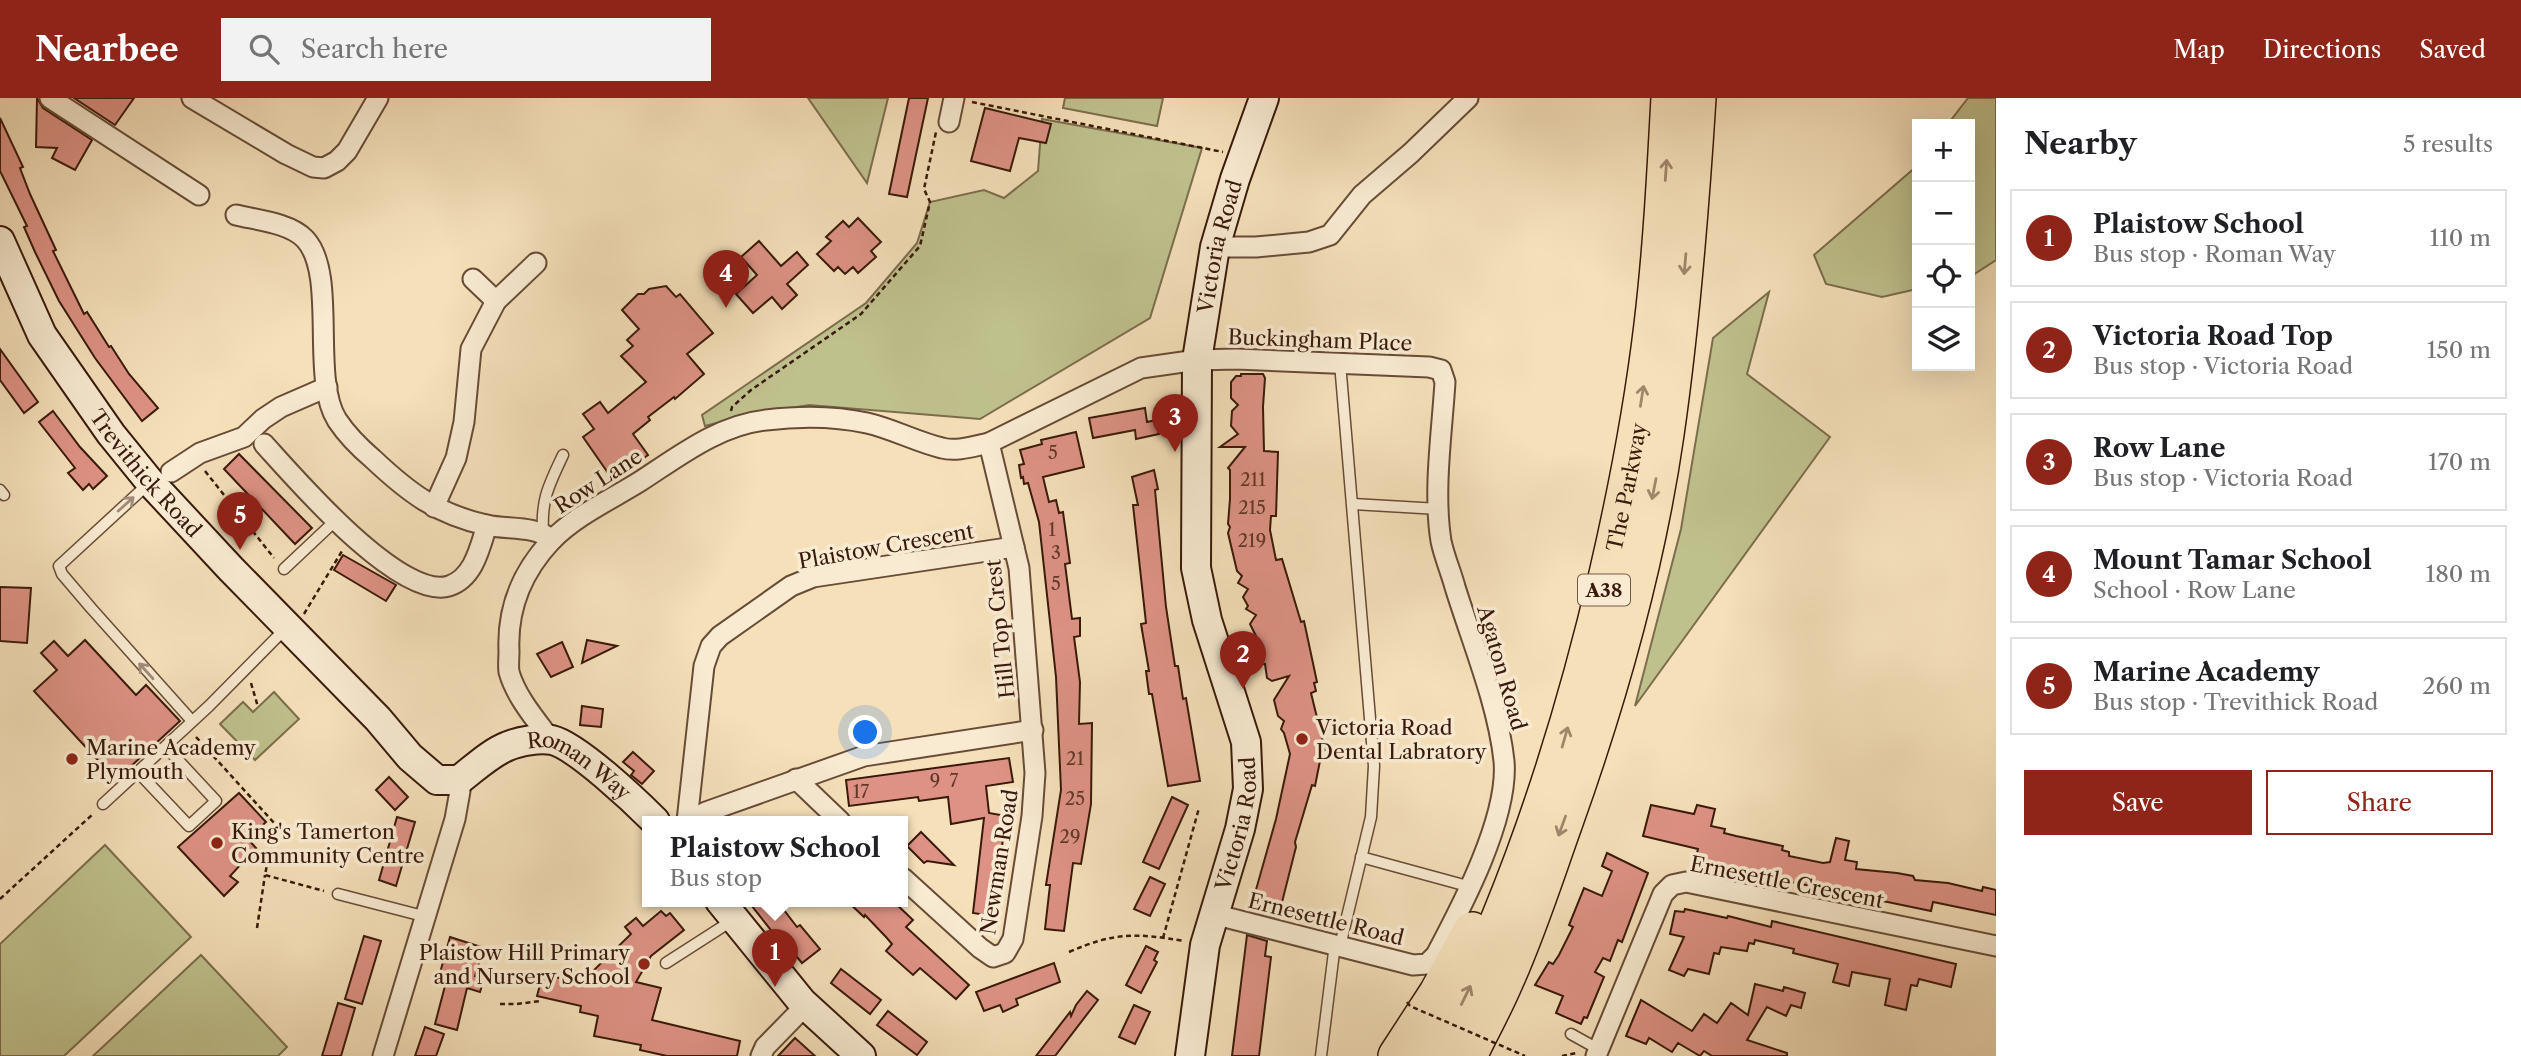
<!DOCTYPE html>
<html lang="en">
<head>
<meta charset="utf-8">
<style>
	body { margin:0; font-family:"Libre Caslon Text",serif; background:#f2f2f2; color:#202124 }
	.controls { position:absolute; right:21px; top:21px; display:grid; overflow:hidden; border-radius:0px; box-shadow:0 7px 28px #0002 }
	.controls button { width:63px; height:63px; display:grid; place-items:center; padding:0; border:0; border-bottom:2px solid #e0e0e0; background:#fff; color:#202124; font:35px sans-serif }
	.you { position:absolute; left:866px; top:635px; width:24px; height:24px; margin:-18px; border:5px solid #fff; border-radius:50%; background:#1a73e8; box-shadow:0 0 0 10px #1a73e833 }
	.badge { display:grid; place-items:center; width:46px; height:46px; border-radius:50%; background:#8f2418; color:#fff; font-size:23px; font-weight:700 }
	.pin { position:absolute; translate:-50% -58px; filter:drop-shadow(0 2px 4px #0008) }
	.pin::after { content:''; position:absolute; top:37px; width:24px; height:21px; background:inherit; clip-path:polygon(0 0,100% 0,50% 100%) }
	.popup { position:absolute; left:642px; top:718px; width:266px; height:91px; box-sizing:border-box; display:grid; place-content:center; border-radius:0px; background:#fff; filter:drop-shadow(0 2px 5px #0005); font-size:23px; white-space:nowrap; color:#757577 }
	.popup b { font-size:26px; color:#202124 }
	.popup::after { content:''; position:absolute; left:50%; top:100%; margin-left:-14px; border:14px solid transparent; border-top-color:#fff }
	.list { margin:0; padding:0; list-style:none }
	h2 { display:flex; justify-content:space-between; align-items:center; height:91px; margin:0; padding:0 28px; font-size:30px }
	h2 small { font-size:23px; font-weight:400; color:#757577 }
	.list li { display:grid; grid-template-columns:46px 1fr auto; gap:21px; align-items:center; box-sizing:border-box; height:98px; margin:0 14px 14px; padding:0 14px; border:2px solid #e0e0e0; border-radius:0px }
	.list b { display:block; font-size:26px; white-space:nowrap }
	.list p { margin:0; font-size:23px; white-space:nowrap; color:#757577 }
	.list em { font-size:23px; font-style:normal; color:#757577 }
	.actions { display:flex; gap:14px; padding:21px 28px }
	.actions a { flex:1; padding:16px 0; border:2px solid #8f2418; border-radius:0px; text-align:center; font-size:24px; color:#8f2418 }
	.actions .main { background:#8f2418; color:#fff }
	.icon { flex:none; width:38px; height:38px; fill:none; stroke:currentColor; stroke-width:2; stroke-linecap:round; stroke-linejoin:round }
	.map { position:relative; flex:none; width:1996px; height:958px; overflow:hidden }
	header { display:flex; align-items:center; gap:42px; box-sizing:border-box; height:98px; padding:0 35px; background:#8f2418; color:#fff }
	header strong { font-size:33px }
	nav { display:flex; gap:38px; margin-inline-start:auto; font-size:24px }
	.search { width:490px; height:63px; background:#f2f2f2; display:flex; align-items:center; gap:18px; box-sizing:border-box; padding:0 24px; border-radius:0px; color:#757577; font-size:26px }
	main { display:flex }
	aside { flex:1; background:#fff }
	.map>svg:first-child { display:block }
</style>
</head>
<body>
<header>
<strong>Nearbee</strong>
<div class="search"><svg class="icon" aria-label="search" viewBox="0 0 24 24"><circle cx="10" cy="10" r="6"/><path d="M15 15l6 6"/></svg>Search here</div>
<nav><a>Map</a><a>Directions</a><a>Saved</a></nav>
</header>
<main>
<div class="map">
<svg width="1996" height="958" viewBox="0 0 1996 958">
	<rect width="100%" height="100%" fill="#f5e0ba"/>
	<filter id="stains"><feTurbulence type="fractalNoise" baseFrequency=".00286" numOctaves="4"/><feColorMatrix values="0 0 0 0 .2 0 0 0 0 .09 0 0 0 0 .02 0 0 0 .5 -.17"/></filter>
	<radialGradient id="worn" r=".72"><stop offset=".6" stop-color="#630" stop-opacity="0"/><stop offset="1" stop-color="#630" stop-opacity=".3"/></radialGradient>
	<g fill="#bfc18d" stroke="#7c6d4c" stroke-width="2">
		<polygon points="808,0 888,0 867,85"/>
		<polygon points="1065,0 1163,0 1157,28 1063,10"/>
		<polygon points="1968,0 1996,0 1996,162 1970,179 1970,26 1948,26"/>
		<polygon points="1042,21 1202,50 1150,220 980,321 809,307 748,317 705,328 702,317 866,205 917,145 930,104 984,92 1004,100 1038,73"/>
		<polygon points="1917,68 1917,191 1882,199 1826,186 1814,157"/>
		<polygon points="1769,194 1747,276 1830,339 1635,608 1681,431 1713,240"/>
		<polygon points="274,594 299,621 255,662 220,626 243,604 253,614"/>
		<polygon points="105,747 191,839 64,958 0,958 0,846"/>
		<polygon points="201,857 287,949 278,958 93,958"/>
	</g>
	<g fill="#de9285" stroke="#39190b" stroke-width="2">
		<polygon points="37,0 43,10 92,42 75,72 52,60 57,50 36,49"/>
		<polygon points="74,0 134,0 115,27"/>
		<polygon points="909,0 928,0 907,99 889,96"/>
		<polygon points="985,10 1051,26 1046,45 1019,40 1010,73 971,63"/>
		<polygon points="0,20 23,69 20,70 30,96 56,152 53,153 84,216 87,214 109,249 111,248 129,276 158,310 142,323 95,260 59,203 35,154 24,129 27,128 0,73"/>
		<polygon points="858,120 881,144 871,153 876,159 858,175 853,169 845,176 838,169 834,173 817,156 831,143 826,139 843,123 849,129"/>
		<polygon points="759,143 781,168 797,154 808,167 787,186 797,197 782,211 772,199 753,215 736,196 757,177 741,159"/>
		<polygon points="666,188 676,199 680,196 713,235 687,256 704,276 675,301 674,299 648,319 650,322 633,336 648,357 613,382 583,339 594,331 583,316 600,304 608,315 646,284 621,258 633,248 627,242 639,231 622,212 638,196 644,196 649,191"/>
		<polygon points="0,251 38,304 24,315 0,282"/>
		<polygon points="1241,276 1263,276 1265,280 1263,309 1264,353 1278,354 1276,418 1271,418 1270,432 1276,462 1282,461 1301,524 1304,523 1317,584 1314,585 1316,593 1311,595 1325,652 1322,653 1315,688 1312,687 1295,744 1296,749 1278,820 1250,813 1276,721 1290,656 1284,635 1281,631 1284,623 1278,618 1274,602 1289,578 1272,583 1267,580 1265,566 1262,566 1260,556 1258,555 1257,540 1250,526 1256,517 1246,511 1248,508 1243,499 1248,491 1238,485 1242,478 1237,473 1228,435 1230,429 1228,426 1230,401 1230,372 1228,370 1245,349 1220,349 1238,336 1231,328 1232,313 1238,307 1231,300 1231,284 1236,278 1241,278"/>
		<polygon points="1145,310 1147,324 1156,322 1159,336 1136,341 1135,332 1093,340 1089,320"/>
		<polygon points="53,313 80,349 107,378 93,391 89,386 83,392 68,375 75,370 39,324"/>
		<polygon points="1076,334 1084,369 1043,379 1049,404 1056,402 1059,415 1063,414 1070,465 1065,466 1072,521 1080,520 1080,538 1074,539 1080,584 1079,626 1092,625 1091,706 1081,766 1073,765 1064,833 1045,831 1050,787 1046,787 1061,692 1056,579 1039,424 1028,385 1024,386 1023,379 1021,380 1019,367 1024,366 1020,352 1042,346 1041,342"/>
		<polygon points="239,356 312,430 295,446 224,371"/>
		<polygon points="1154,372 1158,391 1155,392 1166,509 1175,568 1178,568 1183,601 1186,600 1200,683 1168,688 1152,596 1149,596 1146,573 1149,573 1141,526 1146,525 1133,407 1138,407 1132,379"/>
		<polygon points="343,457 396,487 386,503 334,472"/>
		<polygon points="0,489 31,490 27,545 0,543"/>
		<polygon points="85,542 136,597 146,587 180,623 116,682 34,593 57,572 41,555 54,543 68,558"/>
		<polygon points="587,542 617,548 582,565"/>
		<polygon points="562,544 573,569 551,579 537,556"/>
		<polygon points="582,608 603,611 601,629 580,627"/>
		<polygon points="633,654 654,673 642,686 631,677 634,673 623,664"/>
		<polygon points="1009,660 1013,684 986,688 989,715 1006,718 993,818 973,815 984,720 951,726 948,699 919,703 918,699 849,708 846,682"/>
		<polygon points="389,679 408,699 395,712 376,692"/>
		<polygon points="239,695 266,724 248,741 256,750 230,778 238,784 224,798 178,749"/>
		<polygon points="1172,699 1188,707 1159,771 1143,764"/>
		<polygon points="1651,707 1694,716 1697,707 1715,711 1711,728 1725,731 1724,735 1736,738 1783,748 1782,752 1789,754 1789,758 1823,765 1830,764 1836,740 1849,743 1845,762 1857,764 1856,771 1897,775 1913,778 1915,782 1948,785 1982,793 1983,789 1996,792 1996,817 1933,804 1931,813 1700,765 1695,763 1698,751 1643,738"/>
		<polygon points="397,719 415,724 396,788 379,782"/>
		<polygon points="921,734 954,767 927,763 924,765 907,748"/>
		<polygon points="1607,755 1648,775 1622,844 1618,842 1610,863 1603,860 1595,874 1604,879 1587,920 1584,919 1581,926 1556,915 1563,898 1535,887 1549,864 1553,866 1559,857 1573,829 1569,827 1584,790 1602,798 1612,773 1602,768"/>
		<polygon points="1150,779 1165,786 1150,818 1134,811"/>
		<polygon points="748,803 777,803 797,829 800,827 820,851 802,865 776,834 774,836"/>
		<polygon points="847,803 893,803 913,822 906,829 969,887 956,901 920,870 913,877 886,853 892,846 886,839 865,817 864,819"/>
		<polygon points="1685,811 1727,820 1728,818 1771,829 1772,823 1956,866 1951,889 1919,881 1917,888 1911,887 1906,912 1885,907 1890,881 1852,874 1849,888 1833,884 1838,866 1793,855 1794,851 1755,842 1754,846 1749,845 1747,853 1721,849 1719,856 1714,855 1709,876 1688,871 1684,878 1669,872 1684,839 1670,836 1675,813 1684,814"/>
		<polygon points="661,813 666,818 670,815 684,832 651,858 636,884 661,890 652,922 740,943 737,958 667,958 640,952 641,947 594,938 598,918 580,914 581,908 537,898 543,876 568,882 571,872 589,877 631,836 625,829 636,820 643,828"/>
		<polygon points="1247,837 1267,843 1265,858 1271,859 1259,958 1232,958"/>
		<polygon points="364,838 381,843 362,906 345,901"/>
		<polygon points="450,839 484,850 475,878 484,881 480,894 467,890 457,932 435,926 446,884 438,882"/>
		<polygon points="1146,848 1158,854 1154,862 1157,864 1141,895 1126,887"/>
		<polygon points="1054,865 1060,884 1016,901 1018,907 1003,914 1000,907 984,913 976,894"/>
		<polygon points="841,871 881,902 870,916 831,885"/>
		<polygon points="1755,886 1783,893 1784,889 1805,895 1801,910 1791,907 1786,918 1767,909 1747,942 1787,955 1787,958 1712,958 1704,953 1700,958 1678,945 1672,954 1649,940 1646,946 1626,938 1641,902 1692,933 1704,916 1717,925 1731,905 1748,917"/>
		<polygon points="1087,893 1098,902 1055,958 1036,958 1070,914 1071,918 1076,907"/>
		<polygon points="338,905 355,910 341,958 322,958"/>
		<polygon points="1134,907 1150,914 1135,946 1119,939"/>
		<polygon points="888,913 927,944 917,957 877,927"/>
		<polygon points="425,929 444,936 436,958 415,958"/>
		<polygon points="795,940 815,958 778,958"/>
	</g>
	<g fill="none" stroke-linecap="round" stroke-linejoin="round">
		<defs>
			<g id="lane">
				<polyline points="1340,265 1374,668 1371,719 1340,848"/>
				<polyline points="147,387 59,468 62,476 91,510 192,623"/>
				<polyline points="0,392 4,397"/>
				<polyline points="1353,406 1439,411"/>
				<path d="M543 434C541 401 549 387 563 357"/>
				<polyline points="284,471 335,423"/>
				<polyline points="138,674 189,728 216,703 166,649"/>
				<polyline points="103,706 209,608 285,531"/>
				<polyline points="1361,759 1471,789"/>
				<polyline points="338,796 427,819"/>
				<polyline points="666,865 733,822"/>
				<polyline points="1571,936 1598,951"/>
				<polyline points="1321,958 1335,846"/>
			</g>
			<g id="street">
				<polyline points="50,0 199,97"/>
				<polyline points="192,0 286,56 313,69 324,70 337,63 347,53 378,0"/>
				<polyline points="949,24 954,0"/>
				<path d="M236 117C257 122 290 125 305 141 338 176 310 279 337 322 347 337 360 350 373 361 409 395 437 416 486 427 508 432 535 427 552 442"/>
				<polyline points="1215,149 1256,149 1309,144 1330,137 1362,97 1411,55 1468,0"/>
				<polyline points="473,181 496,203"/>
				<path d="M264 346C295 380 400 503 449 488 474 480 480 449 487 427"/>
				<polyline points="171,374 200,355 244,339 263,321 281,309 327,289"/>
				<polyline points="434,409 456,360 464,324 471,251 496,203 536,165"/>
				<path d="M551 642C536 622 516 599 509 574 508 568 509 560 509 553 507 511 522 474 551 443 575 418 610 402 639 384 678 359 718 327 766 322 799 318 835 318 867 325 893 331 917 344 942 350 957 354 974 348 989 345L1141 270 1197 262 1236 261 1429 269 1441 272 1445 284C1442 334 1433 393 1441 443 1444 458 1451 474 1455 489 1472 544 1498 606 1504 663 1509 719 1462 808 1436 857L1427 866 1413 867 1213 816"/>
				<polyline points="796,681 840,723"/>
				<polyline points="687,723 704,568 711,548 720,538 791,488 813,479 1014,449"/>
				<polyline points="688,723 706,714 864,658 1033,632"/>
				<polyline points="903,780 980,850 993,859 1005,855 1013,841 1032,718 1035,675 1019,470 989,345"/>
				<polyline points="383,958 455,721 460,693 459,682"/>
				<polyline points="761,958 765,949 806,907"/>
				<polyline points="1596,958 1663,796 1672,787 1686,784 1996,848"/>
			</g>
			<g id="secondary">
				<path id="s1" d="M0 143 42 237 111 336 150 384 231 471 378 621 410 659 437 682H459C475 670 490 655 508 648 520 643 539 640 552 642 577 648 635 703 655 723"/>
				<polyline points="720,803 802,904 861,958"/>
				<path id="s2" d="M1190 958 1205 847 1240 731 1248 691 1246 644 1207 522 1196 470 1197 262 1215 149 1235 81 1264 0"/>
			</g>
			<g id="highway">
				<polyline points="1397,958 1438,895 1472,833"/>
				<path id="s3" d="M1436 958C1516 806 1569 643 1608 476 1627 394 1643 311 1653 227 1662 152 1666 75 1670 0"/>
				<path d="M1468 958C1480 933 1494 908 1505 882 1528 831 1545 777 1564 724 1609 598 1646 468 1665 336 1681 225 1690 112 1697 0"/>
			</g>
		</defs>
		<use href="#lane" stroke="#684b37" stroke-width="13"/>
		<use href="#street" stroke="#684b37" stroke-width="23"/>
		<use href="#secondary" stroke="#39190b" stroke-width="32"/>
		<use href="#highway" stroke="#39190b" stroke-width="40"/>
		<g stroke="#39190b" stroke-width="2.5" stroke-dasharray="5 3.5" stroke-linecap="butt">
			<polyline points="972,4 1223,54"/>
			<polyline points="731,313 732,309 751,292 861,216 920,148 930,104 924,91 936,34"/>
			<polyline points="205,373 274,460"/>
			<polyline points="304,516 342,453"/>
			<polyline points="251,585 258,609"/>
			<polyline points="196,639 275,726 265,777 324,793"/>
			<polyline points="0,801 93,716"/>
			<polyline points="257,830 265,777"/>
			<polyline points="1163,840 1199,710"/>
			<path d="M1069 854C1115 834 1136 835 1184 843"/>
			<polyline points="500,906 517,906 540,903"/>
			<polyline points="1562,958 1576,955"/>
		</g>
		<use href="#lane" stroke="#f8ebd2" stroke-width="10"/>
		<use href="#street" stroke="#f8ebd2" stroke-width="19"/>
		<use href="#secondary" stroke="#f8ebd2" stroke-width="28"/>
		<use href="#highway" stroke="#f5e0ba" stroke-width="37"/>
		<polyline stroke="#39190b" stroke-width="2.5" stroke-dasharray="5 3.5" stroke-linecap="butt" points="1407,904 1410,908 1525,958"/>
	</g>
	<defs><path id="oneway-shaft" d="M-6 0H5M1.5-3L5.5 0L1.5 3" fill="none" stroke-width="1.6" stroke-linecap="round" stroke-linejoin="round" transform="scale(1.75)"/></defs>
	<g stroke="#a0866b">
		<use href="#oneway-shaft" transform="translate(1666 72) rotate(-86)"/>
		<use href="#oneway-shaft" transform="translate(1685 166) rotate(95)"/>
		<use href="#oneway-shaft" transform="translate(1642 298) rotate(-81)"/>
		<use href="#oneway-shaft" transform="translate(1654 391) rotate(101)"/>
		<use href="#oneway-shaft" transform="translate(1565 639) rotate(-74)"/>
		<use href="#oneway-shaft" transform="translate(1562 728) rotate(110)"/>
		<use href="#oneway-shaft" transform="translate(1466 897) rotate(-64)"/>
	</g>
	<g stroke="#a28c78">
		<use href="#oneway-shaft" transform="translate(126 406) rotate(-42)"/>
		<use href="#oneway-shaft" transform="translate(146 573) rotate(-132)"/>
	</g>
	<g fill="#8f2418" stroke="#f8ebd2" stroke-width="2.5">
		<circle cx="1302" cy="641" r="7"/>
		<circle cx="72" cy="661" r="7"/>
		<circle cx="217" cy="745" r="7"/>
		<circle cx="644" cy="866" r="7"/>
	</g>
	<g text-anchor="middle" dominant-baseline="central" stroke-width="7" stroke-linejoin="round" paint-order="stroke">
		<g font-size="18" fill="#62372a">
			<text x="1053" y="355">5</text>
			<text x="1253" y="382">211</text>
			<text x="1252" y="410">215</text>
			<text x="1052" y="432">1</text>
			<text x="1252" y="443">219</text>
			<text x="1056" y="455">3</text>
			<text x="1056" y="486">5</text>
			<text x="1075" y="661">21</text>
			<text x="935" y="683">9</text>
			<text x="954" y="683">7</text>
			<text x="861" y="694">17</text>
			<text x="1075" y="701">25</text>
			<text x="1070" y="739">29</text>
		</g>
		<rect fill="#f8ebd2" stroke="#725847" stroke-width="2" x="1578" y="476.5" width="52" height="31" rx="5"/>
		<g font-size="19" font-weight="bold" fill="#39190b">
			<text x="1604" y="492">A38</text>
		</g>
		<g font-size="21" fill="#39190b" stroke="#f8ebd2">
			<text stroke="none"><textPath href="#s2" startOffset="826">Victoria Road</textPath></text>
			<text transform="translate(1320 242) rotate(2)">Buckingham Place</text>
			<text stroke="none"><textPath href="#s1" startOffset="276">Trevithick Road</textPath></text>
			<text transform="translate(598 383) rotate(-33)">Row Lane</text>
			<text stroke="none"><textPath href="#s3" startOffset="602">The Parkway</textPath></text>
			<text transform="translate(886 448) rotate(-10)">Plaistow Crescent</text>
			<text transform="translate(1000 531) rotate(-96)">Hill Top Crest</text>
			<text transform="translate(1502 570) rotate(74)">Agaton Road</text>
			<text stroke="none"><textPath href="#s1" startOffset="861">Roman Way</textPath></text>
			<text stroke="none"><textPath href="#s2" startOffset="238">Victoria Road</textPath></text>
			<text transform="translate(999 764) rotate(-81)">Newman Road</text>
			<text transform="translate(1787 784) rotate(11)">Ernesettle Crescent</text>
			<text transform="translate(1326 821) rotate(14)">Ernesettle Road</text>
		</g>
		<g font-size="21" fill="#39190b" stroke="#f8ebd2" text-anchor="start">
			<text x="1316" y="629">Victoria Road<tspan x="1316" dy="24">Dental Labratory</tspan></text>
			<text x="86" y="649">Marine Academy<tspan x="86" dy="24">Plymouth</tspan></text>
			<text x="231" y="733">King's Tamerton<tspan x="231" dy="24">Community Centre</tspan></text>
			<text x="630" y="854" text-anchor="end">Plaistow Hill Primary<tspan x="630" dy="24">and Nursery School</tspan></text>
		</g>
	</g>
	<rect width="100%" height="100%" filter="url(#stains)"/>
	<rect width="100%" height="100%" fill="url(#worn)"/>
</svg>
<div class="controls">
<button>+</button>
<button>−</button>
<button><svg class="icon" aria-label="locate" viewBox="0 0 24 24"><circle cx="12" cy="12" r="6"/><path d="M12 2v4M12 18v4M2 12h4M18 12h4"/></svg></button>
<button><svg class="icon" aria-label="layers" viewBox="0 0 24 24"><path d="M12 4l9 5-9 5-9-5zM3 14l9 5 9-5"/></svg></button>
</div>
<div class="you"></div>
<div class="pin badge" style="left:775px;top:889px">1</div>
<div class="popup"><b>Plaistow School</b>Bus stop</div>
<div class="pin badge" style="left:1243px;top:591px">2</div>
<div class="pin badge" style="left:1175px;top:354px">3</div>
<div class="pin badge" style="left:726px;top:210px">4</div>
<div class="pin badge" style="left:240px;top:452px">5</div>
</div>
<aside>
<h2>Nearby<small>5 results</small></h2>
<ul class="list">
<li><span class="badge">1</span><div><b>Plaistow School</b><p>Bus stop · Roman Way</p></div><em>110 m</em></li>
<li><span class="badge">2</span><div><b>Victoria Road Top</b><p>Bus stop · Victoria Road</p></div><em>150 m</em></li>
<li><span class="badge">3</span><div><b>Row Lane</b><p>Bus stop · Victoria Road</p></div><em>170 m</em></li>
<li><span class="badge">4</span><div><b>Mount Tamar School</b><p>School · Row Lane</p></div><em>180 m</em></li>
<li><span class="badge">5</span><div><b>Marine Academy</b><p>Bus stop · Trevithick Road</p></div><em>260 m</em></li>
</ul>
<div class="actions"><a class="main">Save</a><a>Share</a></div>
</aside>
</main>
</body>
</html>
